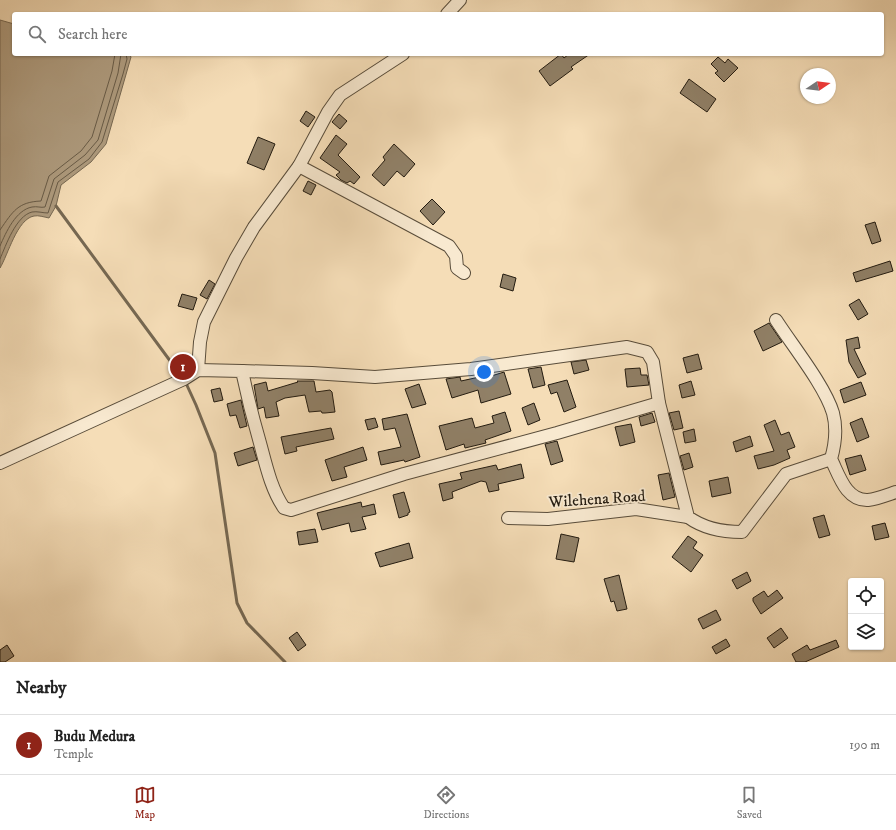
<!DOCTYPE html>
<html lang="en">
<head>
<meta charset="utf-8">
<style>
	body { margin:0; font-family:"IM FELL DW Pica",serif; background:#f2f2f2; color:#222 }
	.controls { position:absolute; right:12px; bottom:12px; display:grid; overflow:hidden; border-radius:4px; box-shadow:0 1px 3px #0004 }
	.controls button { width:36px; height:36px; display:grid; place-items:center; padding:0; border:0; border-bottom:1px solid #e0e0e0; background:#fff; color:#222; font:20px sans-serif }
	.compass { position:absolute; left:800px; top:68px; width:36px; height:36px; border-radius:50%; background:#fff; box-shadow:0 1px 3px #0004; rotate:77deg }
	.you { position:absolute; left:484px; top:372px; width:14px; height:14px; margin:-10px; border:3px solid #fff; border-radius:50%; background:#1a73e8; box-shadow:0 0 0 6px #1a73e833 }
	.badge { display:grid; place-items:center; width:26px; height:26px; border-radius:50%; background:#8f2418; color:#fff; font-size:13px; font-weight:700 }
	.pin { position:absolute; translate:-50% -50%; border:2px solid #fff; box-shadow:0 1px 4px #0006 }
	.list { margin:0; padding:0; list-style:none }
	h2 { display:flex; justify-content:space-between; align-items:center; height:52px; margin:0; padding:0 16px; font-size:17px }
	h2 small { font-size:13px; font-weight:400; color:#767676 }
	.list li { display:grid; grid-template-columns:26px 1fr auto; gap:12px; align-items:center; box-sizing:border-box; height:60px; padding:0 16px; border-top:1px solid #e0e0e0 }
	.list b { display:block; font-size:15px; white-space:nowrap }
	.list p { margin:0; font-size:13px; white-space:nowrap; color:#767676 }
	.list em { font-size:13px; font-style:normal; color:#767676 }
	.icon { flex:none; width:22px; height:22px; fill:none; stroke:currentColor; stroke-width:2; stroke-linecap:round; stroke-linejoin:round }
	.map { position:relative; flex:none; width:896px; height:662px; overflow:hidden }
	.search { position:absolute; background:#fff; box-shadow:0 1px 3px #0004; left:12px; right:12px; top:12px; height:44px; display:flex; align-items:center; gap:10px; box-sizing:border-box; padding:0 14px; border-radius:4px; color:#767676; font-size:15px }
	.sheet { height:112px; background:#fff }
	nav { display:flex; justify-content:space-around; align-items:center; box-sizing:border-box; height:56px; border-top:1px solid #e0e0e0; background:#fff; font-size:11px; color:#767676 }
	nav a { display:grid; justify-items:center; gap:2px }
	nav .on { color:#8f2418 }
	.map>svg:first-child { display:block }
</style>
</head>
<body>
<div class="map">
<svg width="896" height="662" viewBox="0 0 896 662">
	<rect width="100%" height="100%" fill="#f5ddb7"/>
	<filter id="stains"><feTurbulence type="fractalNoise" baseFrequency=".005" numOctaves="4"/><feColorMatrix values="0 0 0 0 .2 0 0 0 0 .09 0 0 0 0 .02 0 0 0 .5 -.17"/></filter>
	<radialGradient id="worn" r=".72"><stop offset=".6" stop-color="#630" stop-opacity="0"/><stop offset="1" stop-color="#630" stop-opacity=".3"/></radialGradient>
	<path fill="#ae9b7e" stroke="#766852" d="M0 20 14 24V54H129L131 57 106 144 91 162 61 185 56 206 49 218C44 217 38 215 34 216 17 219 8 255 0 268Z"/>
	<g fill="none" stroke-linecap="round" stroke-linejoin="round">
		<g stroke="#685b47" stroke-width="1">
			<path d="M0 230C13 211 18 202 41 201L49 176 81 151 92 137 112 71 115 54"/>
			<path d="M0 246C6 232 16 210 32 207 37 206 41 208 45 207L54 179 85 155 98 140 118 73 121 54"/>
			<path d="M0 259C6 245 16 216 32 212 37 211 43 213 48 213L58 182 89 159 102 142 123 74 127 59 126 54"/>
		</g>
		<g stroke="#766852" stroke-width="3">
			<polyline points="56,206 182,377"/>
			<polyline points="185,381 196,405 215,453 237,603 247,623 285,662"/>
		</g>
	</g>
	<g fill="#908067" stroke="#231b10">
		<polygon points="561,54 564,58 569,54 590,54 571,67 573,69 550,86 539,71"/>
		<polygon points="718,57 725,63 728,59 738,68 724,82 715,73 718,71 711,64"/>
		<polygon points="689,79 716,99 707,112 680,93"/>
		<polygon points="306,111 315,117 308,127 300,121"/>
		<polygon points="339,114 347,121 340,129 332,122"/>
		<polygon points="336,135 347,144 338,155 360,177 354,184 350,181 347,183 341,180 336,175 340,172 320,158"/>
		<polygon points="258,137 275,144 264,170 247,163"/>
		<polygon points="394,144 415,164 404,177 397,171 384,186 372,175 385,160 383,157"/>
		<polygon points="308,181 316,185 311,195 303,191"/>
		<polygon points="432,199 445,212 433,225 420,211"/>
		<polygon points="875,222 881,241 872,244 865,225"/>
		<polygon points="890,261 893,271 856,282 853,273"/>
		<polygon points="503,274 516,278 513,291 500,287"/>
		<polygon points="209,280 215,284 207,299 200,295"/>
		<polygon points="182,294 197,298 193,310 178,306"/>
		<polygon points="859,299 868,314 858,320 849,305"/>
		<polygon points="769,323 782,342 763,351 754,331"/>
		<polygon points="858,337 860,348 854,349 866,374 858,378 849,362 846,340"/>
		<polygon points="698,354 702,369 687,373 683,358"/>
		<polygon points="586,360 589,370 574,374 571,362"/>
		<polygon points="541,367 545,385 533,388 528,369"/>
		<polygon points="640,368 641,375 647,375 649,385 627,387 625,369"/>
		<polygon points="504,372 511,394 481,403 478,390 452,398 446,379 460,377 461,381 484,376 485,378"/>
		<polygon points="567,380 576,407 564,412 557,392 551,394 548,385"/>
		<polygon points="297,381 314,381 316,392 330,390 332,392 335,412 325,413 322,413 321,411 309,412 305,395 285,398 276,402 279,416 266,418 264,407 258,409 254,385 266,382 268,391 298,382"/>
		<polygon points="691,381 695,395 682,398 679,385"/>
		<polygon points="861,382 866,395 844,403 840,390"/>
		<polygon points="419,384 426,404 412,408 405,389"/>
		<polygon points="220,388 223,400 214,402 211,390"/>
		<polygon points="241,400 247,426 240,428 236,415 230,416 227,404"/>
		<polygon points="534,403 540,420 528,425 522,408"/>
		<polygon points="679,411 683,428 674,430 669,413"/>
		<polygon points="505,412 511,431 485,440 486,443 465,448 464,444 446,450 439,426 472,418 475,428 494,423 492,416"/>
		<polygon points="652,413 655,422 641,426 639,417"/>
		<polygon points="407,414 420,457 405,462 404,460 381,465 378,452 401,447 395,428 384,430 382,419"/>
		<polygon points="375,418 378,427 368,430 365,420"/>
		<polygon points="862,418 869,437 857,442 850,423"/>
		<polygon points="775,420 781,435 789,432 795,447 787,450 790,458 774,465 758,469 754,456 774,451 764,425"/>
		<polygon points="631,424 635,442 620,446 615,427"/>
		<polygon points="331,428 334,439 296,447 297,451 285,454 281,437"/>
		<polygon points="694,429 696,441 685,443 683,432"/>
		<polygon points="750,436 753,446 736,452 733,442"/>
		<polygon points="557,441 563,461 551,465 545,444"/>
		<polygon points="253,447 257,460 238,466 234,453"/>
		<polygon points="363,447 367,460 344,467 347,477 332,481 325,460"/>
		<polygon points="689,453 693,467 684,470 680,456"/>
		<polygon points="861,455 866,470 850,475 845,459"/>
		<polygon points="521,464 524,478 498,484 499,490 489,492 486,482 481,481 452,492 453,498 443,501 439,484 462,479 460,473 496,465 498,470"/>
		<polygon points="669,473 675,497 663,500 658,475"/>
		<polygon points="728,477 731,493 712,497 709,481"/>
		<polygon points="404,492 410,512 408,513 408,515 399,518 393,495"/>
		<polygon points="361,502 362,507 374,504 376,514 362,517 366,529 351,532 349,523 322,530 317,513"/>
		<polygon points="824,515 830,535 819,538 813,518"/>
		<polygon points="885,523 889,537 875,540 872,526"/>
		<polygon points="315,529 318,542 299,545 297,532"/>
		<polygon points="561,534 579,538 574,562 556,559"/>
		<polygon points="688,536 697,542 693,548 703,555 691,572 672,557"/>
		<polygon points="409,543 413,558 380,567 375,553"/>
		<polygon points="747,572 751,581 737,589 732,580"/>
		<polygon points="619,575 627,609 617,611 614,601 611,602 604,579"/>
		<polygon points="777,590 783,598 761,614 753,601 753,598 764,591 768,597"/>
		<polygon points="716,610 721,620 703,629 698,619"/>
		<polygon points="781,628 788,638 774,648 767,638"/>
		<polygon points="297,632 306,645 298,651 289,638"/>
		<polygon points="726,639 730,646 716,654 712,647"/>
		<polygon points="836,640 839,647 805,662 796,662 792,654 807,645 810,650"/>
		<polygon points="7,645 14,656 5,662 0,662 0,650"/>
	</g>
	<g fill="none" stroke-linecap="round" stroke-linejoin="round">
		<defs>
			<g id="street">
				<polyline points="447,14 460,0"/>
				<polyline points="299,166 449,246 456,256 457,268 464,273"/>
				<path d="M776 320C792 345 825 386 833 413 837 428 835 445 831 459 839 475 846 501 868 500 877 499 887 495 896 492"/>
				<polyline points="198,370 200,342 204,322 236,258 254,227 299,166 328,112 340,95 403,54"/>
				<path d="M242 371 312 373 375 377 471 369 627 347 647 352 653 362 659 403 688 517C703 528 723 532 742 532L786 474 831 459"/>
				<path d="M0 463 184 379 198 370 242 371C247 395 253 419 260 443 266 465 271 489 284 508L291 510 404 474 557 433 659 403"/>
				<polyline points="508,518 548,519 636,509 688,517"/>
			</g>
		</defs>
		<use href="#street" stroke="#584c3a" stroke-width="14"/>
		<use href="#street" stroke="#f8e9d0" stroke-width="12"/>
	</g>
	<g text-anchor="middle" dominant-baseline="central" stroke-width="3.5" stroke-linejoin="round" paint-order="stroke">
		<g font-size="16" fill="#231b10" stroke="#f8e9d0">
			<text transform="translate(597 499) rotate(-4)">Wilehena Road</text>
		</g>
	</g>
	<rect width="100%" height="100%" filter="url(#stains)"/>
	<rect width="100%" height="100%" fill="url(#worn)"/>
</svg>
<div class="controls">
<button><svg class="icon" aria-label="locate" viewBox="0 0 24 24"><circle cx="12" cy="12" r="6"/><path d="M12 2v4M12 18v4M2 12h4M18 12h4"/></svg></button>
<button><svg class="icon" aria-label="layers" viewBox="0 0 24 24"><path d="M12 4l9 5-9 5-9-5zM3 14l9 5 9-5"/></svg></button>
</div>
<svg class="compass" viewBox="-18 -18 36 36"><path d="M0-13l5 13h-10z" fill="#e53935"/><path d="M0 13l5-13h-10z" fill="#767676"/></svg>
<div class="you"></div>
<div class="pin badge" style="left:183px;top:367px">1</div>
<div class="search"><svg class="icon" aria-label="search" viewBox="0 0 24 24"><circle cx="10" cy="10" r="6"/><path d="M15 15l6 6"/></svg>Search here</div>
</div>
<section class="sheet">
<h2>Nearby<small></small></h2>
<ul class="list">
<li><span class="badge">1</span><div><b>Budu Medura</b><p>Temple</p></div><em>190 m</em></li>
</ul>
</section>
<nav>
<a class="on"><svg class="icon" aria-label="map" viewBox="0 0 24 24"><path d="M3 6l6-2 6 2 6-2v14l-6 2-6-2-6 2zM9 4v14M15 6v14"/></svg>Map</a>
<a><svg class="icon" aria-label="directions" viewBox="0 0 24 24"><path d="M12 3l9 9-9 9-9-9zM9 14v-3h6M13 9l2 2-2 2"/></svg>Directions</a>
<a><svg class="icon" aria-label="saved" viewBox="0 0 24 24"><path d="M7 4h10v16l-5-4-5 4z"/></svg>Saved</a>
</nav>
</body>
</html>
